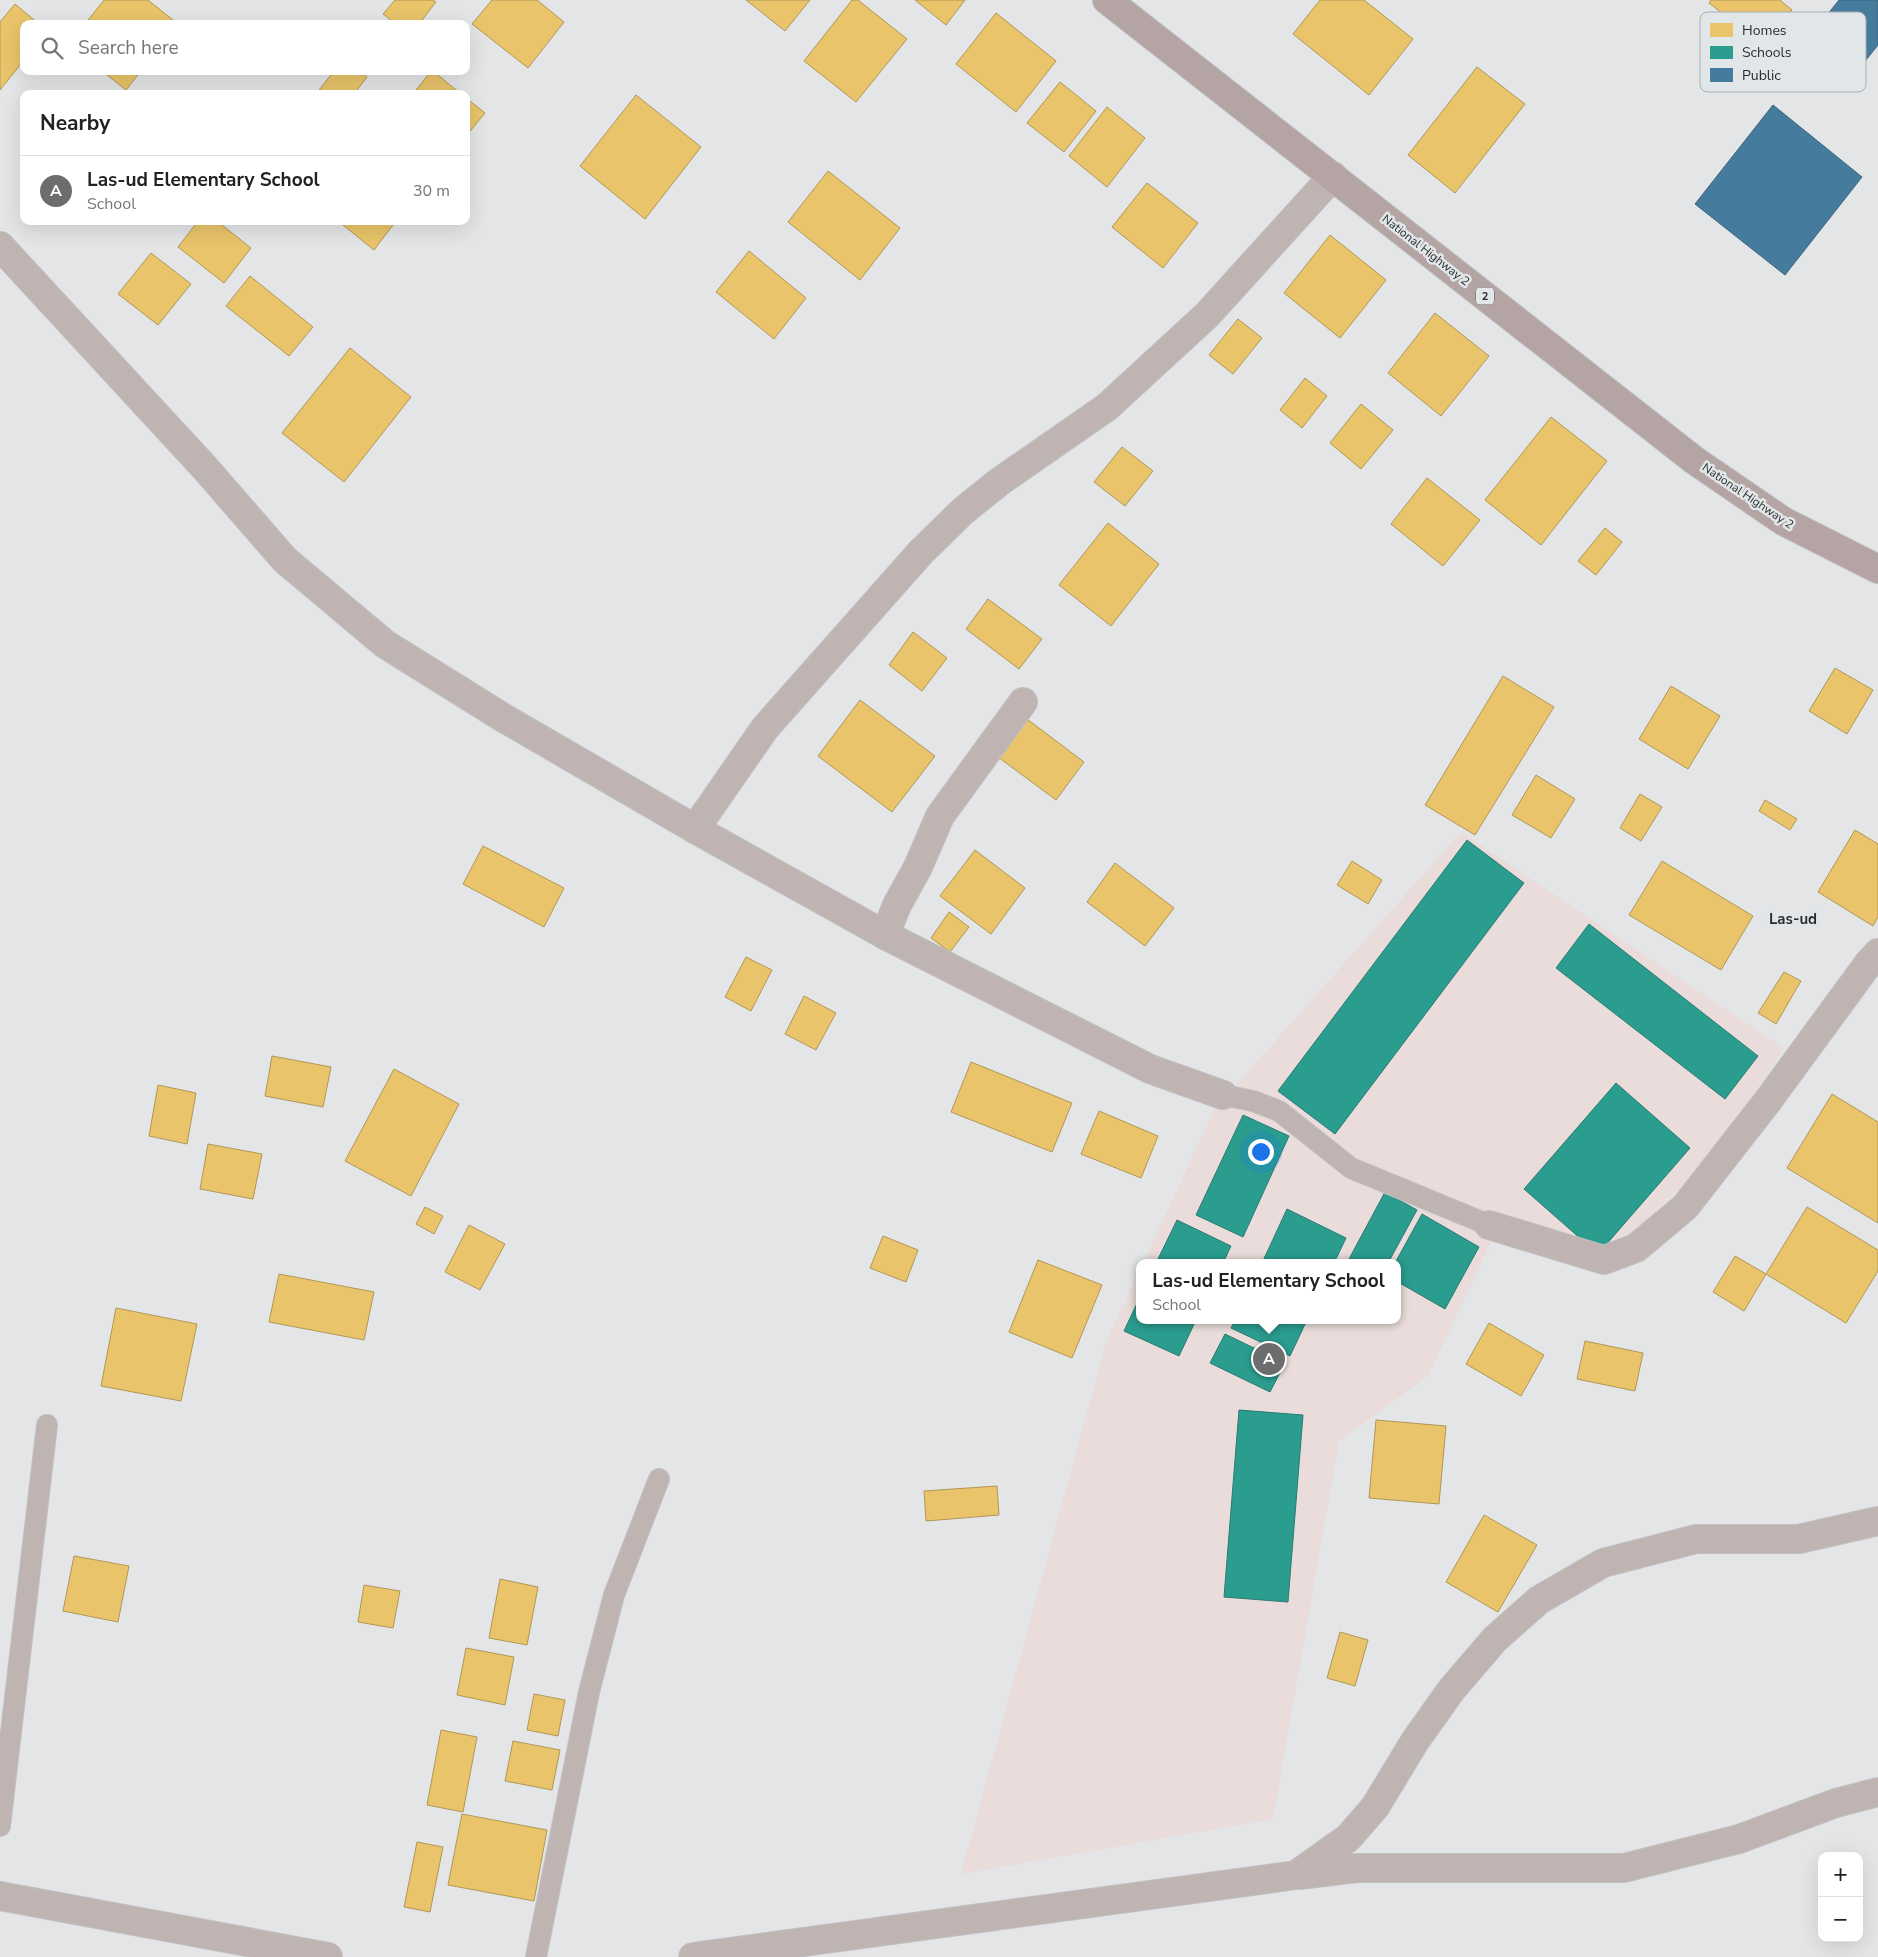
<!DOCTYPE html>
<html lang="en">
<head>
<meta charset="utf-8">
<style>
	body { margin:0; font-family:"Nunito Sans",sans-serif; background:#f2f2f2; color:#222 }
	.controls { position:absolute; right:15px; bottom:15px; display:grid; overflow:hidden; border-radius:10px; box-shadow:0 5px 20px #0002 }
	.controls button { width:45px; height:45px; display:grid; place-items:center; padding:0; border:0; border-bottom:1px solid #e0e0e0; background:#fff; color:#222; font:25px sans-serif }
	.you { position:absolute; left:1260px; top:1151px; width:18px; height:18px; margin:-12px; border:4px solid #fff; border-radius:50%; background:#1a73e8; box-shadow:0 0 0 8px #1a73e833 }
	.badge { display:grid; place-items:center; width:32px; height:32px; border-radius:50%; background:#6b6d6f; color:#fff; font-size:16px; font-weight:700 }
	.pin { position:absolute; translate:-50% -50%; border:2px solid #fff; box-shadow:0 1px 5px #0006 }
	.popup { position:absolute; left:1136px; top:1259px; width:265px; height:65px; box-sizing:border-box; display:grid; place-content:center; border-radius:10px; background:#fff; filter:drop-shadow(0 1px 4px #0005); font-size:16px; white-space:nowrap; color:#767676 }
	.popup b { font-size:19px; color:#222 }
	.popup::after { content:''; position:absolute; left:50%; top:100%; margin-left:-10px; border:10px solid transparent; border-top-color:#fff }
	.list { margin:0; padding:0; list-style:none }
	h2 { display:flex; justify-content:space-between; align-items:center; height:65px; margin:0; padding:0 20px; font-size:21px }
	h2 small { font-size:16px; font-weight:400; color:#767676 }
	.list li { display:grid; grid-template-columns:32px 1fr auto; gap:15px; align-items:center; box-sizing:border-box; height:70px; padding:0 20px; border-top:1px solid #e0e0e0 }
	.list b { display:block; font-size:19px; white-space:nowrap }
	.list p { margin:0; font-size:16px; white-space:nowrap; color:#767676 }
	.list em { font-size:16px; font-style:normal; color:#767676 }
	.icon { flex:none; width:28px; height:28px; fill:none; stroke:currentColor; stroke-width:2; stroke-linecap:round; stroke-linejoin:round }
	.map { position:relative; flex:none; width:1878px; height:1957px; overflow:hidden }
	.search { position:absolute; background:#fff; box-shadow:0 5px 20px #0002; left:20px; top:20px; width:450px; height:55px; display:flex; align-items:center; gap:12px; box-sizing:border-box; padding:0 18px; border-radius:10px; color:#767676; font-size:19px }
	.panel { position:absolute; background:#fff; box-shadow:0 5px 20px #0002; left:20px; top:90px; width:450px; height:135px; border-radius:10px }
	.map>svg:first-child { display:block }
</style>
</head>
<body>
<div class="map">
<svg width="1878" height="1957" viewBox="0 0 1878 1957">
	<rect width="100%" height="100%" fill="#e3e5e7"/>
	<polygon fill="#e9dcda" points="1461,832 1784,1048 1711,1160 1609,1255 1502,1219 1428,1376 1339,1441 1273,1819 961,1874 1106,1343 1140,1269 1140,1320 1398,1320 1398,1263 1143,1263 1214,1110"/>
	<g fill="#e9c46a" stroke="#b09758">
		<polygon points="104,0 148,0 178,24 85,24"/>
		<polygon points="395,0 433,0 436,2 419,24 396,24 383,14"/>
		<polygon points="492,0 537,0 564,22 528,68 472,24"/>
		<polygon points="746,0 810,0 785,31"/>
		<polygon points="852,0 858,0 907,39 856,102 804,61"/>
		<polygon points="915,0 965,0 946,25"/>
		<polygon points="1320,0 1364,0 1413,39 1369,95 1293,34"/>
		<polygon points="1711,0 1780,0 1792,10 1763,45 1709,3"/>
		<polygon points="15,4 39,24 24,24 24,60 0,90 0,22"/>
		<polygon points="996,13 1056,61 1016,112 956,64"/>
		<polygon points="1477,67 1525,104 1455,193 1408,155"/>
		<polygon points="102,71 141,71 126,90"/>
		<polygon points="334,71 360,71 367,77 354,94 316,94"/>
		<polygon points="431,71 433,71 461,94 413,94"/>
		<polygon points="1060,82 1096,111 1064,152 1027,123"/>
		<polygon points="636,95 701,147 645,219 580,166"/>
		<polygon points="466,98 485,113 466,136"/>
		<polygon points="1107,107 1145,138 1107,187 1069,156"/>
		<polygon points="828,171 900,228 860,280 788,222"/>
		<polygon points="1147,183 1198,223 1163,268 1112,227"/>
		<polygon points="198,221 217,221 251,248 224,283 178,247"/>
		<polygon points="338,221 396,221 374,250"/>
		<polygon points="1330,235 1386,280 1340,338 1284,293"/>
		<polygon points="749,251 806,298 774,339 716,292"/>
		<polygon points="151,253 191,284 158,325 118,294"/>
		<polygon points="250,276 313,327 289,356 226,306"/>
		<polygon points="1435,313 1489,356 1441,416 1388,373"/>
		<polygon points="1238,319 1262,338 1233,374 1209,355"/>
		<polygon points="350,348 411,397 344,482 282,433"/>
		<polygon points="1305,378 1327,396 1302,428 1280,410"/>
		<polygon points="1361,404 1393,430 1361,469 1330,443"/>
		<polygon points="1551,417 1607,461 1541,545 1485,500"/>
		<polygon points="1122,447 1153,471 1125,506 1094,482"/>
		<polygon points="1427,478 1480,520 1443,566 1391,524"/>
		<polygon points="1108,523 1159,564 1111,626 1059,585"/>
		<polygon points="1605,528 1622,542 1596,575 1578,561"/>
		<polygon points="988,599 1042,639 1019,669 966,629"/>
		<polygon points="913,632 947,658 922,691 889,665"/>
		<polygon points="1835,668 1873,690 1847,734 1809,711"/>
		<polygon points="1503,676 1554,707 1475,835 1425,805"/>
		<polygon points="1671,686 1720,716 1688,769 1639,739"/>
		<polygon points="860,700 935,756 892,812 818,756"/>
		<polygon points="1027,719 1084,762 1056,800 998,757"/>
		<polygon points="1536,775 1575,799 1551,838 1512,815"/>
		<polygon points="1640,794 1662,807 1641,841 1620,828"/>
		<polygon points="1765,800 1797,819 1790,830 1759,811"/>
		<polygon points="1855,830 1878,844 1878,917 1873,926 1818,892"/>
		<polygon points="483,846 564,888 544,927 463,884"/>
		<polygon points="975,850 1025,888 991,934 940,896"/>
		<polygon points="1352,861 1382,880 1368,904 1337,885"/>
		<polygon points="1662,861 1753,916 1721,970 1629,915"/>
		<polygon points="1115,863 1174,908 1145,946 1087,902"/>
		<polygon points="949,912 969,927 950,952 931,938"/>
		<polygon points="746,957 772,970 751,1011 725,997"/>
		<polygon points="1784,972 1801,981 1776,1024 1758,1013"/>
		<polygon points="804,996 836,1013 816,1050 785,1034"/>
		<polygon points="272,1056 331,1067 323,1107 265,1096"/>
		<polygon points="971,1062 1072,1103 1052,1152 951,1112"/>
		<polygon points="394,1069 459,1104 411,1196 345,1161"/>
		<polygon points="158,1085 196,1093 187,1144 149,1136"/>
		<polygon points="1832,1094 1878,1122 1878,1223 1787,1168"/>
		<polygon points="1099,1111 1158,1136 1141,1178 1081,1154"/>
		<polygon points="208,1144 262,1154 253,1199 200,1189"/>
		<polygon points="425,1207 443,1216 434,1234 416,1224"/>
		<polygon points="1807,1207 1878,1250 1878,1271 1846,1323 1766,1274"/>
		<polygon points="469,1225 505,1244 480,1290 445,1272"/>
		<polygon points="883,1236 918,1250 906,1282 870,1268"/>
		<polygon points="1735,1256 1766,1274 1744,1311 1713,1292"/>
		<polygon points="1038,1260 1102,1285 1072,1358 1009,1332"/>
		<polygon points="279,1274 374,1292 364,1340 269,1322"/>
		<polygon points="116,1308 197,1324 181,1401 101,1386"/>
		<polygon points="1489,1323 1544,1355 1521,1396 1466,1364"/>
		<polygon points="1585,1341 1643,1353 1635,1391 1577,1379"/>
		<polygon points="1376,1420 1446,1426 1439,1504 1369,1498"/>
		<polygon points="997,1486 999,1515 926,1521 924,1491"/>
		<polygon points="1484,1515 1537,1545 1498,1612 1446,1582"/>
		<polygon points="74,1556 129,1566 118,1622 63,1611"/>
		<polygon points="500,1579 538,1587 527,1645 489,1638"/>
		<polygon points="364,1585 400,1591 393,1628 358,1622"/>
		<polygon points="1340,1632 1368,1640 1355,1686 1327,1678"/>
		<polygon points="466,1648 514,1657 505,1705 457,1695"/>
		<polygon points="534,1694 565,1700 558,1736 527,1730"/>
		<polygon points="441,1730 477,1737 463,1812 427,1805"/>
		<polygon points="513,1741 560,1750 552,1790 505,1781"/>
		<polygon points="462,1814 547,1830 534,1901 448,1885"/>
		<polygon points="417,1842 443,1847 430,1912 404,1907"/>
	</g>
	<g fill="#2a9d8f" stroke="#2a7b72">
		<polygon points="1467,840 1524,883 1335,1134 1278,1091"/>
		<polygon points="1589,924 1758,1056 1725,1099 1556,968"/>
		<polygon points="1616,1083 1690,1148 1598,1254 1524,1189"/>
		<polygon points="1243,1115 1289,1136 1243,1237 1196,1215"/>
		<polygon points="1385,1192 1417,1210 1388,1263 1356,1263 1349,1259"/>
		<polygon points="1287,1209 1346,1238 1334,1263 1262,1263"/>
		<polygon points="1422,1214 1479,1247 1445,1309 1398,1282 1398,1263 1395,1263"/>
		<polygon points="1177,1220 1231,1246 1223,1263 1156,1263"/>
		<polygon points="1140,1297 1140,1320 1196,1320 1179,1356 1124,1331"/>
		<polygon points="1235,1320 1307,1320 1290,1356 1231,1328"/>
		<polygon points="1225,1334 1285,1363 1270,1392 1210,1363"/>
		<polygon points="1239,1410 1303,1415 1288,1602 1224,1597"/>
	</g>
	<g fill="#457b9d" stroke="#3d647c">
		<polygon points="1839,0 1878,0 1878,45 1858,70 1812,34"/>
		<polygon points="1773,105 1862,177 1785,275 1695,204"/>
	</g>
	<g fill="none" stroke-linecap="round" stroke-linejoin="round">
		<defs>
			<g id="service">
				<polyline points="1223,1095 1253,1101 1279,1111 1351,1168 1489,1225"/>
				<polyline points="0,1826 47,1425"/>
				<polyline points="536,1957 589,1692 614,1595 659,1479"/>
			</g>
			<g id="minor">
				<polyline points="0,246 205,468 285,560 385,644 502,717 695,829 885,935 1150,1069 1223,1095"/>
				<polyline points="695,829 765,728 921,552 963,511 999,482 1107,407 1207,315 1333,176"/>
				<polyline points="885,935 897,905 918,867 940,816 1023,702"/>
				<polyline points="1489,1225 1604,1260 1636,1248 1685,1207 1767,1102 1868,964 1878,953"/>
				<polyline points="1299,1875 1357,1868 1624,1868 1739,1839 1836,1803 1878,1792"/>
				<polyline points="0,1896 328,1957"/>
				<polyline points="693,1957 1296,1875 1348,1838 1375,1807 1415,1741 1452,1689 1495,1639 1539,1600 1603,1563 1696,1539 1799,1539 1878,1521"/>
			</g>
			<polyline id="trunk" points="1107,0 1694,460 1783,521 1878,569"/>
		</defs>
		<use href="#service" stroke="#bfc0c1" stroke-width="22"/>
		<use href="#minor" stroke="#bfc0c1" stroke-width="30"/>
		<use href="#trunk" stroke="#bfc0c1" stroke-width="30"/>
		<use href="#service" stroke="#c0b4b2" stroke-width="20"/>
		<use href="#minor" stroke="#c0b4b2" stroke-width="28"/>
		<use href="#trunk" stroke="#b4a4a3" stroke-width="28"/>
	</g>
	<g text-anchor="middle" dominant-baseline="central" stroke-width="5" stroke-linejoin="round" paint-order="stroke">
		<rect fill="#e1e6e9" stroke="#626466" stroke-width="1" x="1476" y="287.5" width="18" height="17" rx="4"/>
		<g font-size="11" font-weight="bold" fill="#2b2d2e">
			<text x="1485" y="296">2</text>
		</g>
		<g font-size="12" fill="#2b2d2e" stroke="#e1e6e9">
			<text transform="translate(1426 250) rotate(38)">National Highway 2</text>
			<text transform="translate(1748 496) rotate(34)">National Highway 2</text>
		</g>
		<g font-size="15" font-weight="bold" fill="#2b2d2e" stroke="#e1e6e9">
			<text x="1793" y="919">Las-ud</text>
		</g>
	</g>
	<rect x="1700" y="12" width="166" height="80" rx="8" fill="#e1e6e9" stroke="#aaaeb1" stroke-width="1"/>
	<rect x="1710" y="23" width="23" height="14" fill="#e9c46a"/>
	<rect x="1710" y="46" width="23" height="13" fill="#2a9d8f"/>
	<rect x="1710" y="68" width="23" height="14" fill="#457b9d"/>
	<g font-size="14" fill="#2b2d2e">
		<text x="1742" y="35">Homes</text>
		<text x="1742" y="57">Schools</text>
		<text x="1742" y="80">Public</text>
	</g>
</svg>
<div class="controls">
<button>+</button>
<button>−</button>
</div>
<div class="you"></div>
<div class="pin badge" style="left:1269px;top:1359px">A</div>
<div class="popup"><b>Las-ud Elementary School</b>School</div>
<div class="search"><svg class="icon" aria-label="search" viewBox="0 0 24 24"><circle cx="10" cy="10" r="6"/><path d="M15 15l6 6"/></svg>Search here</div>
<section class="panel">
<h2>Nearby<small></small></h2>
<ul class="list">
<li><span class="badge">A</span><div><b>Las-ud Elementary School</b><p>School</p></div><em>30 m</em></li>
</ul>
</section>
</div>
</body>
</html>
